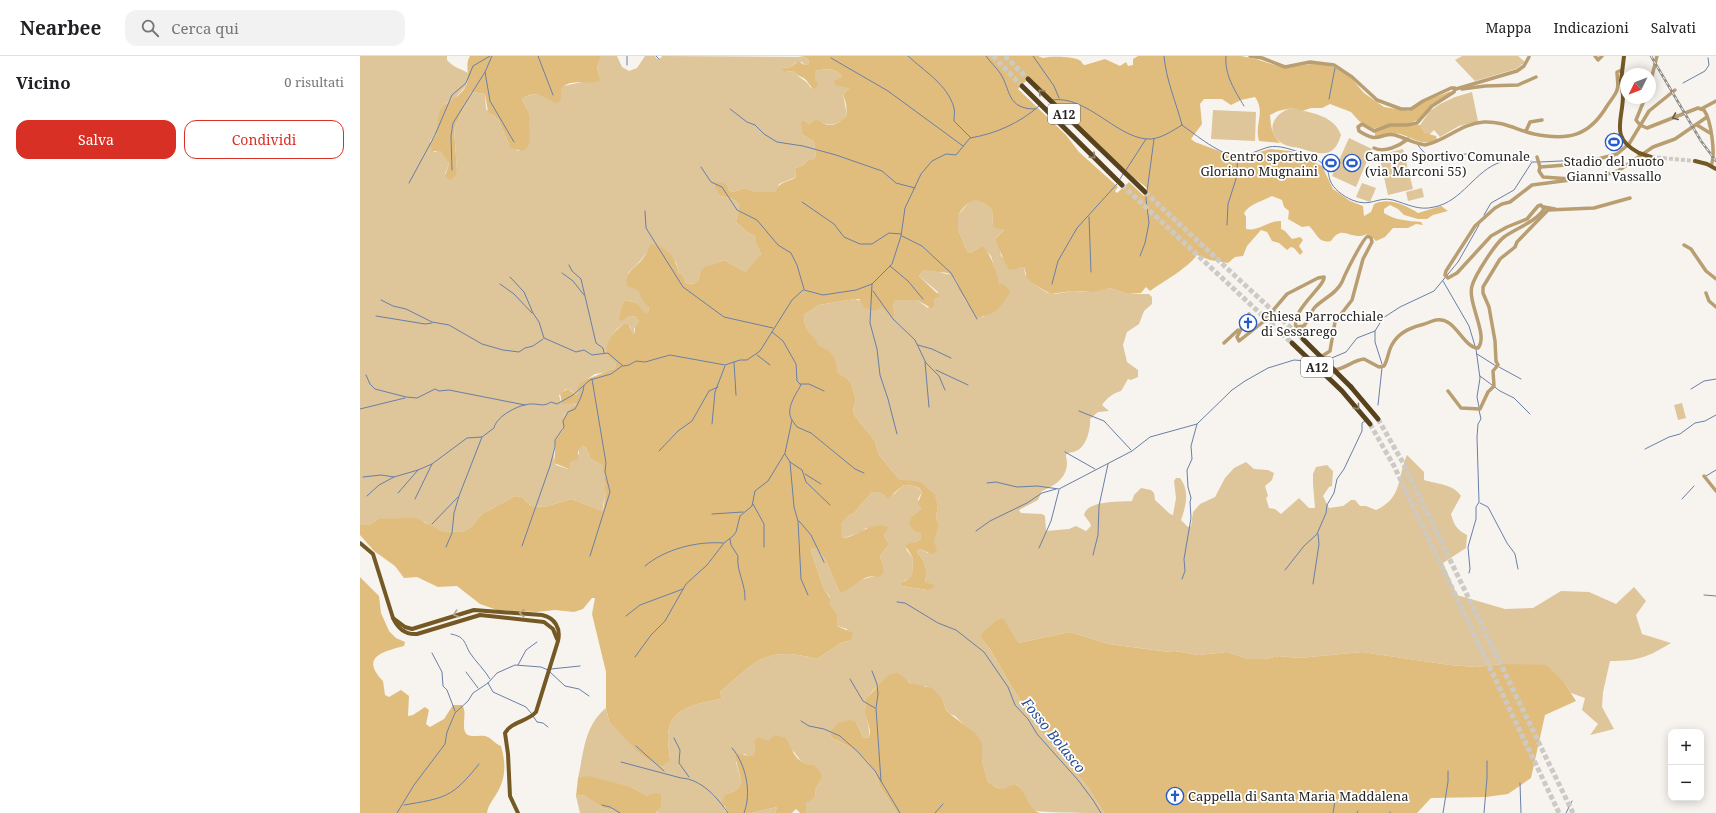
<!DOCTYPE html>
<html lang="it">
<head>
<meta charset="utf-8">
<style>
	body { margin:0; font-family:"Noto Serif",serif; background:#f2f2f2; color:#202124 }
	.controls { position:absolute; right:12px; bottom:12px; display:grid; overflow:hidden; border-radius:8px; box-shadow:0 2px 10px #0003 }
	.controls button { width:36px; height:36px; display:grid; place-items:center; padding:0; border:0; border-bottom:1px solid #e0e0e0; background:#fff; color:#202124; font:20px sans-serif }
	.compass { position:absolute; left:1260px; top:12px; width:36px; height:36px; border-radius:50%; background:#fff; box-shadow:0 2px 10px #0003; rotate:227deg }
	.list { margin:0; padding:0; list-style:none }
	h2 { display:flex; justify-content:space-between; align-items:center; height:52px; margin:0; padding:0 16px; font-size:17px }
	h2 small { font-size:13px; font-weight:400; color:#757577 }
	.actions { display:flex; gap:8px; padding:12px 16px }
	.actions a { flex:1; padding:9px 0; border:1px solid #d93025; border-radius:12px; text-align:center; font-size:14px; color:#d93025 }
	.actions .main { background:#d93025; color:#fff }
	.icon { flex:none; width:22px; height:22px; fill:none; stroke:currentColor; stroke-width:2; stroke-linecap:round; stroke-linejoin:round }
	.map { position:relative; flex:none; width:1356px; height:757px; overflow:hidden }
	header { display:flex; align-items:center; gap:24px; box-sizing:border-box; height:56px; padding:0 20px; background:#fff; border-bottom:1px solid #e0e0e0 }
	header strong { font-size:19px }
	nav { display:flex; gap:22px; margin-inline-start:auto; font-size:14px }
	.search { width:280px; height:36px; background:#f2f2f2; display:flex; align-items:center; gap:10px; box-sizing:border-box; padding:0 14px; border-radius:12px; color:#757577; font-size:15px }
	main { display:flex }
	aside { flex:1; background:#fff }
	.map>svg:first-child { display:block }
</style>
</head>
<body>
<header>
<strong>Nearbee</strong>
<div class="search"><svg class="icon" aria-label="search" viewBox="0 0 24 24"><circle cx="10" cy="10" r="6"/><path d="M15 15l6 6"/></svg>Cerca qui</div>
<nav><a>Mappa</a><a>Indicazioni</a><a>Salvati</a></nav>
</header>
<main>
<aside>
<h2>Vicino<small>0 risultati</small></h2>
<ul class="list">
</ul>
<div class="actions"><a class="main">Salva</a><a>Condividi</a></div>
</aside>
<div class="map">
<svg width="1356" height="757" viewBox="0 0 1356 757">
	<rect width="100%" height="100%" fill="#f7f4ef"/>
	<g fill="#dec59a">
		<path d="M0 0H87V4C96 14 102 12 109 18L106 30 95 42 86 47 78 63 77 78 70 85 74 96 81 94 89 108 85 118 97 114 94 73 111 36 125 38 126 53 139 65 149 89 159 95 169 75 167 67 170 59 162 43C172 36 182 37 191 45L203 30 227 25 235 26 240 21 237 12 241 0H257L262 11 269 15 277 12 285 0H295L297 3 301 2 302 0 445 1 449 5 448 8 445 9 442 6H436L431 11 423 12 426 16 433 15C438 22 446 23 451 32L455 23V15C467 13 474 11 482 21L480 23 489 32 483 38 487 59C469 78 464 62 451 68 447 70 445 75 443 79L454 86 456 101 454 104H448L443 109 435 112 436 121 419 128 416 136H396L384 132 373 136 353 128 357 131 360 140C366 141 381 143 379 153 378 158 376 161 376 166L386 175 396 181V188L401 198 388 215 386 216 364 204C355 209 347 209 340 216L338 225 336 228 326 227 323 219 319 217 316 206 292 189 281 204 268 217C274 231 282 240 289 252L288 256 285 258 277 247 265 244 261 257 265 263 271 260 276 261 279 266 274 273 275 278 273 279 270 270 265 267C253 274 250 282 247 294L256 308 254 313 250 316 235 318 221 327 219 336 216 339 210 334 206 333 199 339 201 346 214 347 216 350C214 352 211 352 208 355 201 360 204 369 202 376 198 386 189 396 196 409L208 413 210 406 219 398 218 393 223 390 226 392 231 403 244 409C246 417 247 428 246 436 245 443 242 449 243 455L211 443 184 451 171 450 162 441 155 440 122 458 111 471 102 476 81 475 72 472 65 466 34 464 18 463 9 469H0Z"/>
		<polygon points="1102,0 1158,0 1165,6 1156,13 1115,25 1095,4"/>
		<polygon points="1112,36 1118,65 1099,70 1080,81 1074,74 1069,79 1065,77 1060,69 1070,55 1080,48 1095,41"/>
		<path d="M932 52C951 57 974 59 981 79 974 104 959 98 939 92 933 91 924 90 919 85 904 72 917 55 932 52Z"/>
		<polygon points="853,54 896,56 895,85 851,83"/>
		<polygon points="989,82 1012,93 996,131 972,120"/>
		<polygon points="1043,93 1053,133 1028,139 1019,99"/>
		<polygon points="1002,127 1016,132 1010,146 996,141"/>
		<polygon points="1062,132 1064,141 1048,145 1046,136"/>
		<path d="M618 143 621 144 632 154 633 169 644 174 635 183 640 193 641 200 657 212 664 211 665 218 675 229 688 237 695 238 712 235 726 236 750 232 768 238H789L792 241V248L784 255 779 268 767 276 763 289 767 306 778 314V321L771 324 768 323 761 335C753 337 747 342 742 349L749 355 738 356 730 363C731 373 726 391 716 395 712 397 709 396 706 398 706 401 707 404 707 408 706 423 694 430 682 435L678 444 659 454 661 457 682 458 685 460 686 475 709 473 716 470 726 475 731 470 730 467 724 459C727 444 760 446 772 445L774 439 781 432 791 434 794 437 795 444 810 458 813 459 816 442 814 425 816 422H820C830 435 826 450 821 464L828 471 831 470 833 456 840 448 855 441 865 422 874 412 886 406 894 413 908 414 914 417 912 424 905 430 908 440 906 442 909 452 915 453 921 458 939 442 949 452H955L953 428V418L956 411 967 409 973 415 972 430 969 431 963 440 969 452 983 450 991 444H995L1000 450H1006L1016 454C1043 442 1037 421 1047 399L1064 416V424C1076 428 1094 428 1101 440L1091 458C1094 469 1097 474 1107 479L1106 492 1083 507 1097 539 1145 553 1173 552 1201 535 1229 536 1256 548 1274 531 1286 545 1276 559 1282 578 1311 587C1288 601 1278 605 1250 605L1243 636 1242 651 1254 673 1230 679 1238 668 1222 654 1225 642 1211 637 1204 626 1142 608 1116 611 1090 609 1002 596 939 602 919 600 905 603H888L867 596 838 599 815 595 810 596 749 588 710 576 658 587 623 585 630 593 653 633 682 677 727 730 744 757C731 757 680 757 672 754 664 747 666 733 656 728 639 732 648 739 628 726L622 704V687L595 660 590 658 586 654 583 644 566 630C553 632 546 624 538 616 523 626 502 637 506 657 507 666 510 673 509 682L503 681 496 666 470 676 472 682 494 693 508 706 515 716 520 731 537 757H446V746L455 740 456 732 462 723 454 708C441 710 441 704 434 696 424 687 406 685 394 685 394 691 397 698 390 701L384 698 376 706C380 723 387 733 366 738L364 753 368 757H296L298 756 288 740 271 731 218 722C224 696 224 670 246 652L249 665 310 703C309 692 306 680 310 669 316 650 345 646 362 643L360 636C397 605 405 589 457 603L481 587 488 585 487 573 477 570 478 559 470 548V541L464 533 451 495 452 492H456L465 503 480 537 500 524 515 520 522 510 520 500 529 488 524 479 525 476 506 472 501 476 484 482 482 480 480 467 488 460 494 457 512 436H519L525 440 534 438 544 429C551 430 558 429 562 436L558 443 561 453 552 460 561 477 562 484 554 486 546 493 553 502 552 519 547 524 544 525 542 530 567 534 565 526 567 516 563 504 557 496 559 493 568 497 579 468 576 462 578 449 575 440 549 425 539 423 519 399 515 385 495 360 493 354 496 344 491 327 487 322 478 317C475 301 473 295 457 289 452 275 444 276 444 259L459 249 495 243 521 251 535 258 531 249 536 244H557L568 252 578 236 559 220 564 214H568L592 219 599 232V235L607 247 623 261 639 252 644 242 650 238 639 227 631 200 622 190 610 197 607 195 598 173V159L610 145Z"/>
		<polygon points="1322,347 1326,362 1318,364 1314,349"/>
		<polygon points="223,739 243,752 254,754 257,757 220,757 216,740"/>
		<polygon points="417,751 415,757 392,757"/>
	</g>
	<g fill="#e1bd7d" fill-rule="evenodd">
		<path d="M110 0H241L237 12 240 21 239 25C228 29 209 22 201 33V42L199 46 195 47C183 41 176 33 162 43L170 59C166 71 175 88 163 95L151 92 149 89 139 65 134 60 128 56 125 38 111 36 94 73 97 114 95 121 89 124 85 120 89 108 81 95H72L69 88 77 78C77 68 77 53 87 47 94 42 102 38 106 30 111 20 104 9 110 0Z"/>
		<path d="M438 0H678L683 2C690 0 714 0 721 5 722 7 723 9 725 9L745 3 760 10 766 6 768 10 773 9V3L778 0H881L896 3 924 12 957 7 974 11 992 23 1004 37 1024 51 1048 55 1052 54 1062 46 1091 35 1089 38 1072 48 1058 64 1046 68H1029L1013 73 999 65 991 56 970 48 962 52H951L942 55 932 52 918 55 910 59C911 69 911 78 920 87L899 85C894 68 906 56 895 41L881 44 871 49 862 43H844L840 48 842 68 831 83 835 86 878 102 910 93 931 95 962 110 973 133 990 145 1003 150 1004 160 1011 156 1014 148C1028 141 1046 149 1058 157L1081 150 1088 155 1073 159 1067 163H1058L1044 159 1038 153 1030 149 1024 153V157C1034 164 1049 165 1061 166L1063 169 1056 168 1048 172H1033L1025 181 1016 185 1009 178C1006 178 1003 180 1000 180 986 180 981 170 971 185 958 188 957 177 949 170L942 171 928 163 929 155 924 151 922 144 912 140C903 145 889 148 884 157L886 161V173C899 176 909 164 921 165V173L925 175 932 183 940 181 943 184 939 190 943 196 940 199 934 192 931 191 927 194 919 187 912 185 907 176 901 174 887 190 883 200 875 201 868 207 850 204 837 199C829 211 803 226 790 235L786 231 781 237 768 238 750 232 733 236 712 235 691 238 675 229 667 222 664 211 649 214C643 204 640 194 635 183L644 174 635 172 633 169 632 154C617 139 610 142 598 159V173L607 195 610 197 622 190C629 193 638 219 639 227 645 229 649 231 650 238 645 242 644 246 640 251 637 256 622 262 617 261L599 235C599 228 594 219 587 217 584 216 580 217 577 216 572 215 569 214 564 214L559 220 580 240 574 243V250L571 252 557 244H536L532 249 535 259 533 261 521 251 515 255 505 252 499 243H495L459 249 444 259C444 276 452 275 458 289 473 295 476 301 478 317L487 322 491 327 496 344 493 354 495 360 515 385 519 399 539 423 560 426 575 439 578 449 576 462 579 468 574 485 577 495 572 498 559 493 557 496 563 504 567 516 565 526 574 529V532L567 534 542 530 541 527 547 524 552 519 553 502 545 489 561 484V477L554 475 549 467 552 460 561 453 558 447 562 436C559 429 551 430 544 429L528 442 519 436H512L494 457 488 460 481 467 482 480 484 482C498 480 513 464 528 471L524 479 529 488 520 500 524 516 519 521C502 517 494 533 480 537L465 503 456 492H452L451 495 464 533 470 542V548L478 559 477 570 493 577 491 584 481 587 457 603C405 589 397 605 360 636L362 643C345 646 316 650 310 669 306 680 309 692 310 704L302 710 292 706 277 695 249 665 246 652V616L232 558 235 542H232L223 553 214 556 195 554 176 556 137 554 120 548 97 530 78 531 57 521 44 522 35 510 14 495 0 479V469H9L18 463 56 462 81 475 102 476 111 471 122 458 155 440 162 441 171 450 184 451 211 443 243 455 246 435 244 432 246 429 244 423 246 420 243 415V409L231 403 226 392 223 390 218 394V403L210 406 209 413 194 407 196 385 203 374 202 365 207 355 216 349 214 347 202 348 200 337 208 333 216 339 219 336 217 334 219 328 227 323 254 313 256 308C254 305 251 303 249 300 241 289 256 273 265 267L269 269 273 278H275V271L279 266 276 261 271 260 261 265 259 264 262 250 265 244 277 247 285 257 288 256 289 252C287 249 284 247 283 244 278 236 278 231 268 231 263 218 273 213 281 205 285 200 288 194 291 188 308 191 315 201 319 217L323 219 326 227 334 228 338 225 340 216C345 208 356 209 364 204L386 216 401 198 396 188V181L386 175 376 166C376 161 378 158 379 153 381 143 366 141 360 140L353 126 364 127 367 129 368 134 373 136 384 132 396 136H416C417 126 429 126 436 121L435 112 443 109 448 104H453L456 101 454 86 443 79 441 66 444 65 449 69 456 63C469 73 476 70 487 59L486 48 483 38 489 32 475 29 474 25 482 21C474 11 467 13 455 15V23L458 27 455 33C450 31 449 27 445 23 441 20 437 20 433 15L425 16 422 13 423 12 431 11 438 5 445 9 448 8 449 5 445 1ZM669 22 774 122 786 131 788 135 784 140 769 126 757 137 755 135 758 131 719 96 706 79 658 33Z"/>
		<path d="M1057 69H1060L1065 77 1076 80 1077 84C1063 91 1054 82 1040 78 1032 76 1023 79 1015 81V76L1030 70Z"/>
		<path d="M0 521 19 540 21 557 29 575 36 582 45 586 44 590C22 596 0 601 23 625L25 639 29 641 41 634 49 640 48 660 53 659 65 651 69 654 66 668 70 671 84 663 93 649H102C106 655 104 661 104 667 103 686 115 678 125 680 131 681 135 688 141 690 146 707 146 722 137 737 133 744 128 749 127 757H0Z"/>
		<polygon points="643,562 658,587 710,576 749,588 809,596 815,595 838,599 867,596 888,603 905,603 919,600 939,602 1002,596 1090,609 1116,611 1142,608 1186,609 1204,626 1216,645 1185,659 1171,722 1148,738 1126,741 1071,742 1057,757 744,757 727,730 682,677 653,633 630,593 623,585 621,578 637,564"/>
		<path d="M538 616 550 627 572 632 583 644 586 654 590 658 616 678 622 687V704L628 726C648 739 639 731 656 728 668 735 665 752 680 757H537L520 731 515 716 508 706 494 693 472 682 470 676 478 667 490 664 496 666 503 681 509 682 510 675 505 656 506 643 527 620Z"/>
		<path d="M415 679 426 682C432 694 438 711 454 708L461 718 462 723 456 732 455 740 450 745 446 746V757H440L436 753 432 757H415L417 751 392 757H368L362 745 366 738C392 732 375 716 376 698 392 699 396 706 394 685L398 681 408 685Z"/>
		<polygon points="228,720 271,731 288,740 294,737 301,738 301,750 296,757 257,757 254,754 243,752 223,739 216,740 218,722"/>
	</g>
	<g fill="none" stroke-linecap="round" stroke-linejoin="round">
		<g stroke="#6a7fa7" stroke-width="1">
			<polyline points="132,0 125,16 130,45 154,86"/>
			<polyline points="178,0 193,39"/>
			<polyline points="267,0 267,9"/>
			<polyline points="296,0 299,3"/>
			<path d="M548 0C564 15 588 29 594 52 595 56 594 60 594 65L611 82"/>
			<path d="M626 0C630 6 636 11 640 17 651 33 646 53 675 53"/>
			<polyline points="673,0 694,30 699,42"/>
			<path d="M804 0C806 24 816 46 822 69 836 79 860 99 877 100 888 100 898 94 909 91 918 89 930 93 939 96 947 99 959 103 965 110 969 114 968 119 970 124 973 133 983 140 992 144 1011 152 1017 140 1033 144 1047 148 1059 155 1074 151 1102 146 1115 114 1141 106 1150 104 1162 105 1171 105"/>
			<path d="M866 0C864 18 875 35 884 50"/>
			<polyline points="471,2 528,35 603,90"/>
			<polyline points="1323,27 1345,15 1349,9 1348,2"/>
			<polyline points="969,43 975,12"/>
			<path d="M692 44C727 38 759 85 791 83 802 82 812 75 822 69"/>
			<polyline points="370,53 387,66 395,69 404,78 417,86 443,90 476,99 522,115 536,127 555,132"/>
			<path d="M1058 89C1074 113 1086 98 1108 98 1115 97 1135 102 1141 106"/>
			<polyline points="1180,106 1221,104"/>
			<polyline points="341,111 351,126 362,131 377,154 397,164 418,189 431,197 437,209 444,233"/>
			<polyline points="92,114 91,80 93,67 125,16"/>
			<polyline points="766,114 786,83"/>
			<polyline points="760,123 763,118"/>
			<polyline points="49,127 75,79 92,39 106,27 113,10 130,0"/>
			<polyline points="442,146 474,168 484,181 500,188 512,188 529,177 541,178"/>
			<polyline points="285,155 286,172 323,231 364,261 413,272"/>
			<polyline points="1124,159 1131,147 1154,134 1172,106 1177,106"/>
			<polyline points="729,161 731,216"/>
			<polyline points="867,169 868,148 876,123 878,100"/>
			<polyline points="542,180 562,190 591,217 617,263"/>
			<polyline points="780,200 785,187 789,167 786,143 794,83"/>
			<polyline points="209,209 212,215 221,223 236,287 243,292 244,297"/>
			<polyline points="530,210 548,225 563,243"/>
			<polyline points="202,217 213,225 224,239"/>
			<polyline points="150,221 164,236 173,257 179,266 184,282 216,296 224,294 232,299 248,297 263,310 269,309 276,305 285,306 310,299 365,309 380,304 387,304 400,295 432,244 443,234"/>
			<polyline points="1083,225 1109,270 1115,290"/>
			<polyline points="140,228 154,238 172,257"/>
			<polyline points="512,228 510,267 517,293 520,319 528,343 537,378"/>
			<polyline points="692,228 698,205 717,172 757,128"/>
			<path d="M444 234 463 239 496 234 512 228 532 208 541 180 545 152 561 118 572 105 586 98 596 99 610 82C635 78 660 67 679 50"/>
			<polyline points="513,235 533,263 555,284 566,307 579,320 585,334"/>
			<polyline points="21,244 33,250 46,253 72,266 89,269 122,288 143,294 159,296 165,292 173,290 183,283"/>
			<polyline points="16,260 65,268 72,267"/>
			<polyline points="1015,275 1015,286 1022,308"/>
			<polyline points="558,289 572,293 591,302"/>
			<polyline points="1116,293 1120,322 1117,341 1119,351"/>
			<polyline points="1117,298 1136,310"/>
			<polyline points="397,299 410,309"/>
			<polyline points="967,304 986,296 997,282 1015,275 1023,262 1040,251 1074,235 1098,206 1119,169"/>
			<polyline points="374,306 376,339"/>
			<polyline points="565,306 569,351"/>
			<polyline points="1139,311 1161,323"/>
			<polyline points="576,314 608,329"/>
			<polyline points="6,319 10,328 15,333 46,341 57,342 75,333 79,335 89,334 165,349"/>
			<polyline points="1120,320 1140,335 1154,342 1170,358"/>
			<polyline points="440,328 449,328 464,335"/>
			<polyline points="1331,333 1344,325 1356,323"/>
			<polyline points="1018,349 1022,312"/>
			<polyline points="0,353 45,342"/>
			<polyline points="719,355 744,365 771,394"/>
			<polyline points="432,364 437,371 451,377 495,413 504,417"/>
			<polyline points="352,368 355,336 365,310"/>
			<polyline points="1285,393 1309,381 1320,378 1335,367 1345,365 1356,359"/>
			<polyline points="299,395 318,375 332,365 349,335 358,331"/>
			<polyline points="705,396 735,413"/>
			<polyline points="425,398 430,406 434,451 438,465 441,523 448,539"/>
			<polyline points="430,406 442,414 446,426 470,449"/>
			<polyline points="445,418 461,428"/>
			<polyline points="1346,420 1356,414"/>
			<path d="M3 421 21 419 34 421 58 414 72 408 107 382 122 381 134 372C136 360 161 347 173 348 181 348 183 351 191 346L197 348 213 339 230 324 251 318 262 310"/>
			<polyline points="627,427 636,426 657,431 677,430 699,433 772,395 790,381 837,368"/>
			<polyline points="38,437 58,414"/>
			<polyline points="7,440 19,429 34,421"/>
			<polyline points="55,443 72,408"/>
			<polyline points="1322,443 1334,430"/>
			<polyline points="1120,447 1128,451 1147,487 1155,498 1158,513"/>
			<polyline points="393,448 404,468 404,491"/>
			<polyline points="352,458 383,456"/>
			<polyline points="439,465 451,479 464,506"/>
			<polyline points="72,468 98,441"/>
			<polyline points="616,475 630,465 667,447 682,437 696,433"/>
			<path d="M370 483 371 489 378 500C376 515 386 528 385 544"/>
			<path d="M162 490 190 410 195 391V384L204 371 203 365 208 356 215 353C219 346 223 338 224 330"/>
			<polyline points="86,491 92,477 94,457 99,440 122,381"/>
			<polyline points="679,492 691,465 699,434"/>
			<polyline points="733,499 738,479 739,450 748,408"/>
			<polyline points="230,500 250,436 245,416 246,407 232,323"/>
			<path d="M285 510C305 493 337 485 363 487"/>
			<polyline points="925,514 944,490 957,478 966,457 967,449 974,437 977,423 984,413 1002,375 1002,367 1005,365"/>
			<polyline points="1109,517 1110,513 1108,491 1116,463 1116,451 1119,446 1117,381 1118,368 1121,363 1119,354"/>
			<polyline points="822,523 825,515 824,503 831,462 830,446 831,442 828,431 827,414 832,403 831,390 837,368 872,334 885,325 908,312 934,304 947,305"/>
			<polyline points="953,528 959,488 958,478"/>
			<polyline points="1344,539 1356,540"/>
			<polyline points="537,546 545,547 578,567 596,574 624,596 648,631 655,649 668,663 677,678 718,724 733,744 741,757"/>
			<polyline points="266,560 280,549 323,533"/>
			<path d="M91 578C106 581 104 587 110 597 116 606 124 613 130 623"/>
			<polyline points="72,597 82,616 83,630 87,634 95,655"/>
			<path d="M275 601 291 579 305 565 326 528 347 509 364 487 373 480 376 476 380 460 392 450 395 435 408 425 425 397 432 364C425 353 436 338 441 329L437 325 436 308 423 285 412 276"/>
			<polyline points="158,609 166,594 177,586"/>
			<polyline points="191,613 220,610"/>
			<polyline points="512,615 517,628 518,638 516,652 521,725"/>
			<polyline points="106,616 118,632"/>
			<polyline points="190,616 205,630 219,633 229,640"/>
			<polyline points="490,623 503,645 515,652"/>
			<polyline points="128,627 133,636 166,651 171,657"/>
			<polyline points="173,660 177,666 183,667 188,671"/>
			<polyline points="441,665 449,670 464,673 480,680 498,696 515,715 540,757"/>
			<polyline points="314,682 320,694 319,707 329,721"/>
			<polyline points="276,690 304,715"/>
			<path d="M372 692C386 708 392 737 384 757"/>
			<path d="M261 706 321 722C341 723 357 741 368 757"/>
			<polyline points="1160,727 1161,757"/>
			<path d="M44 749C85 742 92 742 119 708"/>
			<polyline points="242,749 250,751 260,757"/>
			<polyline points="37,757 54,729 85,688 87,676 95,657 108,645 113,637 128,627 137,617 155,609 181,611 188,614"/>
			<polyline points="575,757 583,748"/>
			<polyline points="973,757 975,745"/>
			<polyline points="997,757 998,755"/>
			<polyline points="1030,757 1030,756"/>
			<polyline points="1083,757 1088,726 1088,715"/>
			<polyline points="1124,757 1127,722 1127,705"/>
			<polyline points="1206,757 1212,745"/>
		</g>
		<polyline stroke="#cdcac6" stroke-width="4" stroke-dasharray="4 2" stroke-linecap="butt" points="1291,101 1335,105"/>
		<g stroke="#cdcac6" stroke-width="5" stroke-dasharray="5 2.5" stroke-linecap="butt">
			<polyline points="633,0 662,30"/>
			<polyline points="645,0 668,23"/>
			<polyline points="762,129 932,287"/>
			<polyline points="785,136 943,283"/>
			<polyline points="1018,363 1042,405 1213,757"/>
			<polyline points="1010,368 1034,410 1199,757"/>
		</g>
		<g stroke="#b89e71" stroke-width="3.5">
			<path d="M890 0 902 2 925 11 950 6 974 9 992 21 1017 44 1041 53H1051L1063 45 1091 32H1095L1094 36 1072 50 1057 67 1047 69H1030L1014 75 1002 68 998 71 999 75C1021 89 1018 76 1035 79 1045 82 1055 88 1065 89 1086 85 1101 67 1124 66 1143 65 1157 74 1174 78 1209 85 1229 80 1247 50 1250 45 1255 40 1257 34 1259 29 1257 22 1257 16L1262 14"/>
			<polyline points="1235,0 1238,4 1242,0"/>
			<polyline points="1290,28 1297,0"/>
			<polyline points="1096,33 1157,15 1164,10 1169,1"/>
			<polyline points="1102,33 1125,30 1158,29 1176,21"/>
			<path d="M1285 42 1276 64 1280 69 1287 72 1338 52 1344 54C1351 64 1356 98 1351 110"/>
			<polyline points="1341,53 1356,45"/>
			<polyline points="1337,69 1350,77"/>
			<polyline points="1166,75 1170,66 1182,64"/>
			<path d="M1014 92C1025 97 1039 90 1048 83"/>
			<polyline points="1177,101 1180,111"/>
			<polyline points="1211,123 1183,121 1179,115 1180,111 1219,108 1257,98 1269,88 1289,55 1315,34"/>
			<polyline points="1184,151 1195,153"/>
			<polyline points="1324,189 1331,193 1346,215 1356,223"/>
			<polyline points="1346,237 1349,245 1356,251"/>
			<path d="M889 258 877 281 879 285 903 266 927 238 958 222 964 221C966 229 931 254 936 271L944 270C948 264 950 257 955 251 964 242 976 238 982 226 985 218 1003 182 1008 180L1011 182 1012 186 1003 203 992 244 975 266 970 295 959 302 960 308C980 322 987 305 1004 303L1019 311 1024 310C1028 304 1028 294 1033 287 1039 277 1049 272 1061 269 1066 268 1071 265 1076 264 1095 260 1103 292 1118 292 1129 280 1107 246 1112 230 1115 219 1135 188 1144 181 1156 172 1176 166 1184 153L1181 149 1178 150 1167 163 1147 171 1131 180 1097 217 1088 222 1085 219 1086 215 1115 170 1135 152 1142 148 1150 146 1172 129 1241 120 1258 115 1293 91 1315 83 1347 61"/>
			<polyline points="864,287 878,274"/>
			<polyline points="1088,335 1101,352 1120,353 1128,336 1134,330 1133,315 1138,309 1136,305 1135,285 1129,251 1123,237 1123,231 1140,203 1155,191 1157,186 1188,154 1234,152 1270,142"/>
			<polyline points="1344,420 1356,435"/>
		</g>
		<g stroke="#745925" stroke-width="4">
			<polyline points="1263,39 1261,25 1264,0"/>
			<polyline points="1279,97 1291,101"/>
			<polyline points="1335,105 1347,108 1356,113"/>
			<path d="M0 487 13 498 33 562C38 573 45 579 57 578L120 559 184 566 193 573 197 583"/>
			<path d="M33 562 45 571 52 573 114 554 182 559C195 562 201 572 198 585L176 656C167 666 152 665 145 677L148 698 150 740 158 757"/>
		</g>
		<g stroke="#57421d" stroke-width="5">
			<polyline points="668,23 785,136"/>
			<polyline points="662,30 762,129"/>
			<polyline points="932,287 982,335 1010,368"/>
			<polyline points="991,331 1018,363"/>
		</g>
		<defs>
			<polyline id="rail" points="1291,0 1341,85 1356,105"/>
		</defs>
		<use href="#rail" stroke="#8f8d89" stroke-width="2.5"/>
		<use href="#rail" stroke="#fff" stroke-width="1" stroke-dasharray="3" stroke-linecap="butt"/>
		<path stroke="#745925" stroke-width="4" d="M1263 39C1263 65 1249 81 1279 97"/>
		<polyline stroke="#57421d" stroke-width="5" points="943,283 991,331"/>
	</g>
	<defs><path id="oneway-chevron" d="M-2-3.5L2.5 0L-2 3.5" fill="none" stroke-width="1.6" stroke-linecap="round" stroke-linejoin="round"/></defs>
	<g stroke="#92846c">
		<use href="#oneway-chevron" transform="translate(681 36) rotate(-136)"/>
		<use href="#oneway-chevron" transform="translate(733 100) rotate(44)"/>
		<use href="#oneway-chevron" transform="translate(997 351) rotate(50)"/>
	</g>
	<use stroke="#675a45" href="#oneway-chevron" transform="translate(1315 61) rotate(158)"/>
	<g stroke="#b3a487">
		<use href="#oneway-chevron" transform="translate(162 557) rotate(-175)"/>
		<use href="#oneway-chevron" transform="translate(96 558) rotate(161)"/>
	</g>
	<defs>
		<symbol id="stadium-ring" viewBox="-11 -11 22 22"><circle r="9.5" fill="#fff" stroke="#255bc9" stroke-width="1.5"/><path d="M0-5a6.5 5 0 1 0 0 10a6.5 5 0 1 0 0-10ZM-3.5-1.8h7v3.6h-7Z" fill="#255bc9"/></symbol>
		<symbol id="church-ring" viewBox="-11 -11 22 22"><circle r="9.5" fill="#fff" stroke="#255bc9" stroke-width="1.5"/><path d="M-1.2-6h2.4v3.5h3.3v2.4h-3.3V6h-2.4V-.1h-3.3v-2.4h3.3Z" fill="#255bc9"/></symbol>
	</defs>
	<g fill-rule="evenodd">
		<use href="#stadium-ring" x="1244" y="76" width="20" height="20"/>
		<use href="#stadium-ring" x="961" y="97" width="20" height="20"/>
		<use href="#stadium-ring" x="982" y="97" width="20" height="20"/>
		<use href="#church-ring" x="878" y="257" width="20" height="20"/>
		<use href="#church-ring" x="805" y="730" width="20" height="20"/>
	</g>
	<g text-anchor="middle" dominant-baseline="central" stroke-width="3.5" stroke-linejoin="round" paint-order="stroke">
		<g fill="#fff" stroke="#666564" stroke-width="1">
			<rect x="688" y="48" width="32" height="20" rx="3"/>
			<rect x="941" y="301" width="32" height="20" rx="3"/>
		</g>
		<g font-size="12" font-weight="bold" fill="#242321">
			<text x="704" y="58">A12</text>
			<text x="957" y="311">A12</text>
		</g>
		<g font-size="13" fill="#242321" stroke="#fff" text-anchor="start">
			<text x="958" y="100" text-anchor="end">Centro sportivo<tspan x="958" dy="15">Gloriano Mugnaini</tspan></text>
			<text x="1005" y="100">Campo Sportivo Comunale<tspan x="1005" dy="15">(via Marconi 55)</tspan></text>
			<text x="1254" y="105" text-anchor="middle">Stadio del nuoto<tspan x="1254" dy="15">Gianni Vassallo</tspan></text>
			<text x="901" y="260">Chiesa Parrocchiale<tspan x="901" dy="15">di Sessarego</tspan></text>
			<text x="828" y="740">Cappella di Santa Maria Maddalena</text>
		</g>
		<g font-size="14" font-style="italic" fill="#294d92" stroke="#fff">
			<text transform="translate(694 679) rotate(51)">Fosso Bolasco</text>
		</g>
	</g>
</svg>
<div class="controls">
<button>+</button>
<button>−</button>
</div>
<svg class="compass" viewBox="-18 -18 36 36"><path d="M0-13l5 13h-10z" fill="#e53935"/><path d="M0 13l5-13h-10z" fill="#757577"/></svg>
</div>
</main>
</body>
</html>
